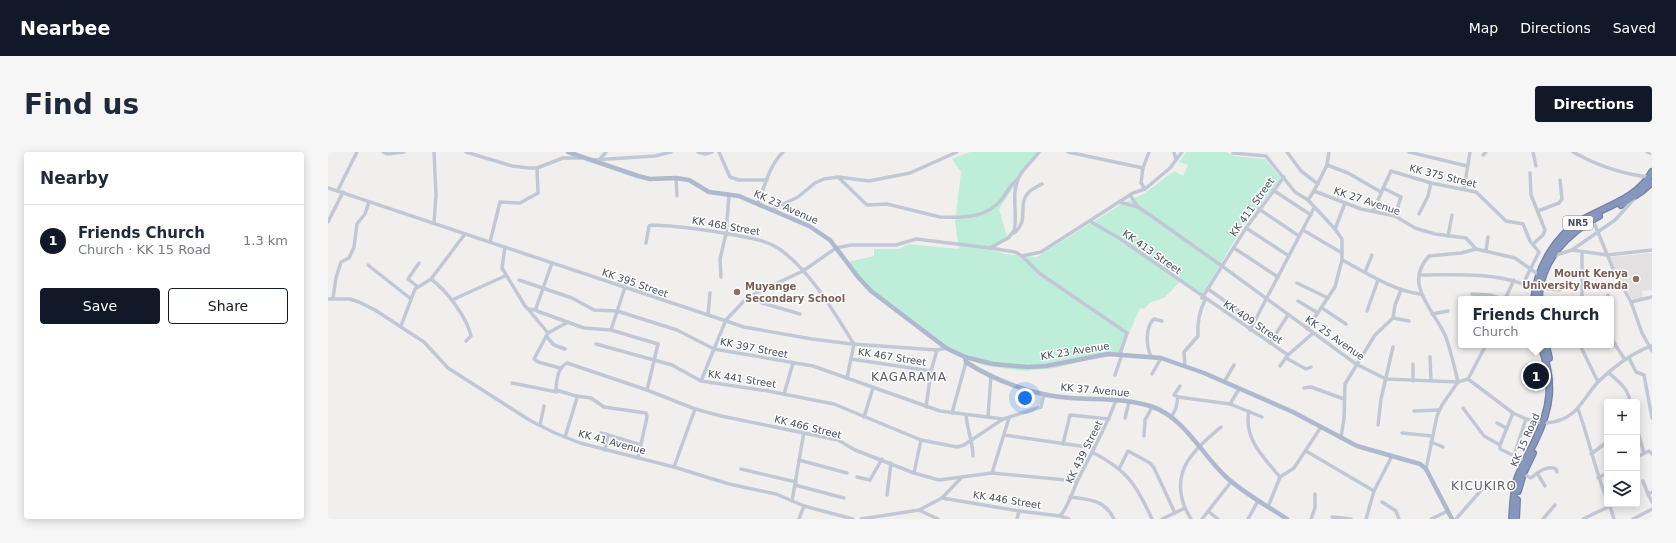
<!DOCTYPE html>
<html lang="en">
<head>
<meta charset="utf-8">
<style>
	body { margin:0; font-family:"DejaVu Sans",sans-serif; background:#f6f6f7; color:#1f2937 }
	.controls { position:absolute; right:12px; bottom:12px; display:grid; overflow:hidden; border-radius:4px; box-shadow:0 2px 10px #0003 }
	.controls button { width:36px; height:36px; display:grid; place-items:center; padding:0; border:0; border-bottom:1px solid #e0e1e3; background:#fff; color:#1f2937; font:20px sans-serif }
	.you { position:absolute; left:697px; top:246px; width:14px; height:14px; margin:-10px; border:3px solid #fff; border-radius:50%; background:#1a73e8; box-shadow:0 0 0 6px #1a73e833 }
	.badge { display:grid; place-items:center; width:26px; height:26px; border-radius:50%; background:#111827; color:#fff; font-size:13px; font-weight:700 }
	.pin { position:absolute; translate:-50% -50%; border:2px solid #fff; box-shadow:0 1px 4px #0006 }
	.popup { position:absolute; left:1130px; top:144px; width:156px; height:52px; box-sizing:border-box; display:grid; place-content:center; border-radius:4px; background:#fff; filter:drop-shadow(0 1px 3px #0005); font-size:13px; white-space:nowrap; color:#747a83 }
	.popup b { font-size:15px; color:#1f2937 }
	.popup::after { content:''; position:absolute; left:50%; top:100%; margin-left:-8px; border:8px solid transparent; border-top-color:#fff }
	.list { margin:0; padding:0; list-style:none }
	h2 { display:flex; justify-content:space-between; align-items:center; height:52px; margin:0; padding:0 16px; font-size:17px }
	h2 small { font-size:13px; font-weight:400; color:#747a83 }
	.list li { display:grid; grid-template-columns:26px 1fr auto; gap:12px; align-items:center; box-sizing:border-box; height:72px; padding:0 16px; border-top:1px solid #e0e1e3 }
	.list b { display:block; font-size:15px; white-space:nowrap }
	.list p { margin:0; font-size:13px; white-space:nowrap; color:#747a83 }
	.list em { font-size:13px; font-style:normal; color:#747a83 }
	.actions { display:flex; gap:8px; padding:12px 16px }
	.actions a { flex:1; padding:9px 0; border:1px solid #111827; border-radius:4px; text-align:center; font-size:14px; color:#111827 }
	.actions .main { background:#111827; color:#fff }
	.icon { flex:none; width:22px; height:22px; fill:none; stroke:currentColor; stroke-width:2; stroke-linecap:round; stroke-linejoin:round }
	.map { position:relative; flex:none; width:1324px; height:367px; overflow:hidden; border-radius:4px }
	header { display:flex; align-items:center; gap:24px; box-sizing:border-box; height:56px; padding:0 20px; background:#111827; color:#fff }
	header strong { font-size:19px }
	nav { display:flex; gap:22px; margin-inline-start:auto; font-size:14px }
	.intro { display:flex; align-items:center; justify-content:space-between; box-sizing:border-box; height:96px; padding:0 24px }
	h1 { margin:0; font-size:28px }
	.button { padding:10px 18px; border-radius:4px; background:#111827; color:#fff; font-size:14px; font-weight:700 }
	main { display:flex; gap:24px; padding:0 24px }
	aside { flex:1; background:#fff; border-radius:4px; box-shadow:0 2px 10px #0003 }
	.map>svg:first-child { display:block }
</style>
</head>
<body>
<header>
<strong>Nearbee</strong>
<nav><a>Map</a><a>Directions</a><a>Saved</a></nav>
</header>
<div class="intro"><h1>Find us</h1><a class="button">Directions</a></div>
<main>
<aside>
<h2>Nearby<small></small></h2>
<ul class="list">
<li><span class="badge">1</span><div><b>Friends Church</b><p>Church · KK 15 Road</p></div><em>1.3 km</em></li>
</ul>
<div class="actions"><a class="main">Save</a><a>Share</a></div>
</aside>
<div class="map">
<svg width="1324" height="367" viewBox="0 0 1324 367">
	<rect width="100%" height="100%" fill="#f1efee"/>
	<polygon fill="#e2e0e0" points="1324,101 1324,138 1314,139 1315,147 1305,148 1286,116 1283,105"/>
	<polygon fill="#beeeda" points="642,0 709,0 671,57 679,84 664,98 678,102 709,105 792,53 817,41 846,19 855,24 860,13 851,10 858,0 898,0 907,4 937,7 953,26 915,75 873,144 853,129 836,146 821,151 817,157 812,156 792,203 765,207 727,216 695,219 654,213 619,196 538,133 520,110 546,104 546,97 571,97 580,92 631,97 627,70 633,20 624,7"/>
	<g fill="none" stroke-linecap="round" stroke-linejoin="round">
		<defs>
			<g id="highway">
				<polyline points="1293,53 1314,39 1324,30"/>
				<path d="M1206 147C1209 116 1227 84 1254 68 1279 54 1310 46 1324 20"/>
				<path d="M1211 147C1212 109 1239 81 1271 64"/>
				<polyline points="1218,193 1221,206"/>
				<polyline points="1190,339 1195,322 1205,301"/>
				<path d="M1184 367C1185 354 1185 340 1189 327 1193 315 1200 303 1206 291 1224 255 1226 231 1213 193"/>
				<polyline points="1188,367 1189,348"/>
			</g>
		</defs>
		<use href="#highway" stroke="#7281a8" stroke-width="8"/>
		<g stroke="#c2c8d3" stroke-width="3.5">
			<polyline points="55,0 59,2 76,0"/>
			<polyline points="106,0 108,43 106,71"/>
			<polyline points="138,0 184,14 201,16 209,16 235,6 254,6"/>
			<polyline points="370,0 377,2 384,0"/>
			<polyline points="391,0 402,25 411,28 439,28"/>
			<polyline points="740,0 815,16"/>
			<polyline points="846,0 848,8"/>
			<polyline points="959,0 973,19 990,32"/>
			<polyline points="1001,0 999,13 986,39 1033,57 1067,64 1087,76 1107,82 1138,86 1148,97 1187,106 1211,123"/>
			<polyline points="1081,0 1139,14"/>
			<polyline points="1205,0 1208,14"/>
			<path d="M1245 0C1270 14 1293 22 1321 25"/>
			<polyline points="1319,0 1324,1"/>
			<polyline points="905,1 938,4 967,40 980,48"/>
			<polyline points="1155,3 1158,0"/>
			<polyline points="272,7 278,0"/>
			<polyline points="265,8 327,4 343,0"/>
			<polyline points="999,13 1020,21 1053,40"/>
			<polyline points="1202,21 1203,43 1217,78 1215,83 1205,92"/>
			<path d="M510 25 539 53 559 52 612 65C635 66 659 66 674 47 679 40 682 33 690 27"/>
			<polyline points="348,26 349,44"/>
			<polyline points="0,36 416,175 484,187 524,192 609,198 618,196"/>
			<polyline points="1055,36 1073,45 1067,64"/>
			<polyline points="817,37 813,31 815,16 821,0"/>
			<polyline points="1136,37 1142,0"/>
			<polyline points="10,38 29,0"/>
			<polyline points="945,38 983,63"/>
			<path d="M986 39 980 48 1007 77 1014 87V108C1039 121 1064 138 1092 142"/>
			<polyline points="802,43 810,55 819,61 894,114 1028,212 1058,227 1130,230 1140,227 1185,261 1198,267 1215,271"/>
			<polyline points="791,50 810,55"/>
			<path d="M430 52C437 33 441 14 455 0"/>
			<polyline points="445,57 470,45 487,31 496,27 510,25 541,29 582,21 629,0"/>
			<polyline points="931,57 971,84"/>
			<path d="M1045 59 1063 19 1103 31 1148 40 1178 69 1195 72 1202 89 1211 100 1195 132C1162 120 1126 123 1091 123"/>
			<polyline points="1210,59 1231,51 1234,47 1232,28"/>
			<polyline points="1091,62 1100,44 1103,31"/>
			<polyline points="0,70 15,40"/>
			<polyline points="763,70 791,86 960,203 984,182"/>
			<polyline points="1267,73 1286,119 1303,150 1324,145"/>
			<polyline points="918,76 961,104"/>
			<polyline points="1007,77 1017,51"/>
			<polyline points="975,78 1014,101"/>
			<path d="M686 81C702 68 689 53 700 41 703 37 709 35 714 32"/>
			<polyline points="1120,84 1124,63"/>
			<polyline points="162,90 172,50 192,51 210,41 209,16"/>
			<path d="M318 91 321 74 324 73C352 74 379 78 407 83 422 86 437 88 450 96 483 119 505 159 526 192L519 226"/>
			<polyline points="177,95 174,116 197,154 200,157 208,158"/>
			<path d="M662 96 680 86 686 79C690 62 683 44 690 27 694 17 705 9 711 0"/>
			<polyline points="906,96 950,125"/>
			<polyline points="1244,98 1287,68 1306,47"/>
			<polyline points="1158,99 1160,85"/>
			<polyline points="1254,100 1254,147"/>
			<polyline points="694,104 713,100 805,41 817,37 842,16 854,0"/>
			<polyline points="1225,104 1244,98 1279,103 1324,98"/>
			<polyline points="224,111 208,156 209,159 256,176 283,178"/>
			<polyline points="40,113 83,147"/>
			<polyline points="1037,120 1044,103"/>
			<polyline points="393,125 392,107 398,82 401,43"/>
			<path d="M103 127C118 138 139 165 143 184L138 189"/>
			<polyline points="191,128 244,146 266,158 289,159 349,178 386,197 373,229"/>
			<polyline points="969,131 1000,146"/>
			<polyline points="90,135 80,127 91,111"/>
			<polyline points="297,135 283,178 330,192 319,238 367,257 393,264 510,288 527,298 586,321 611,328 664,321 749,329"/>
			<polyline points="1212,136 1232,138"/>
			<polyline points="880,137 918,164"/>
			<polyline points="1144,142 1162,143 1174,147"/>
			<polyline points="424,143 434,151 472,162"/>
			<polyline points="5,146 8,126 13,110 21,106 26,95 29,72 37,62 41,50"/>
			<polyline points="874,146 918,76 956,25"/>
			<polyline points="0,147 22,147 31,150 47,158 96,190 120,216 203,269 227,281 252,291 346,315 401,332 448,342 476,354 525,367"/>
			<polyline points="1177,147 1186,128"/>
			<polyline points="1280,147 1280,143"/>
			<polyline points="124,148 177,124"/>
			<polyline points="970,149 990,161"/>
			<polyline points="1303,150 1314,181 1324,199"/>
			<polyline points="994,156 1018,172"/>
			<polyline points="200,157 220,181"/>
			<polyline points="1039,159 1050,128"/>
			<polyline points="1104,162 1120,159"/>
			<polyline points="380,163 382,141"/>
			<polyline points="1065,166 1081,169"/>
			<polyline points="73,174 87,137 103,127 137,82"/>
			<polyline points="979,177 1007,135 1014,108"/>
			<polyline points="922,178 986,56"/>
			<polyline points="218,184 226,193 237,197"/>
			<polyline points="1283,186 1297,208"/>
			<polyline points="942,191 960,163"/>
			<polyline points="268,192 344,213 373,229 440,239 506,252 593,288 629,295 636,293 675,267 713,255 716,242"/>
			<polyline points="1252,193 1270,230"/>
			<path d="M823 204C818 194 817 175 826 167L834 169"/>
			<polyline points="1102,205 1103,228"/>
			<polyline points="958,206 978,217 983,215"/>
			<polyline points="1301,206 1308,220 1316,223 1324,266"/>
			<polyline points="523,207 603,219"/>
			<polyline points="1085,212 1085,229"/>
			<path d="M857 214 856 200 870 184C869 171 871 160 877 148"/>
			<polyline points="952,214 959,204"/>
			<polyline points="232,216 210,210 206,207 220,181 240,170"/>
			<path d="M1281 221C1290 229 1301 237 1302 250"/>
			<polyline points="824,222 833,206"/>
			<polyline points="787,223 794,202"/>
			<polyline points="1140,227 1158,193"/>
			<polyline points="896,230 906,213"/>
			<polyline points="184,231 229,240"/>
			<polyline points="976,236 983,235 1016,247"/>
			<polyline points="456,242 465,211"/>
			<polyline points="248,244 263,246 276,255 318,261 319,265 310,306"/>
			<polyline points="850,245 902,252 934,265"/>
			<polyline points="850,245 846,243 852,234"/>
			<polyline points="902,252 911,237"/>
			<polyline points="598,255 603,219 609,198"/>
			<polyline points="1135,256 1156,284 1172,293"/>
			<path d="M1250 257C1261 287 1267 318 1279 348"/>
			<path d="M921 259C915 286 936 306 952 325L940 355"/>
			<polyline points="1086,259 1111,258"/>
			<polyline points="624,261 638,210"/>
			<polyline points="1185,261 1172,293 1172,297 1197,309"/>
			<path d="M638 263C639 277 645 290 645 304"/>
			<polyline points="536,265 545,236"/>
			<polyline points="660,265 663,223"/>
			<polyline points="797,266 801,250"/>
			<polyline points="843,266 848,256 850,245"/>
			<polyline points="675,267 612,259 485,214 386,197 398,168 415,150 430,140 475,119 508,96 523,93 568,93 588,87 662,96 687,100 694,104 711,121 799,181 792,202"/>
			<polyline points="1169,271 1178,276"/>
			<path d="M1219 271C1249 268 1252 250 1270 230 1284 216 1305 200 1324 194"/>
			<polyline points="212,273 216,254"/>
			<polyline points="1050,273 1053,247 1065,195"/>
			<polyline points="1309,277 1316,301"/>
			<polyline points="273,281 280,283 277,298"/>
			<polyline points="1074,281 1104,284"/>
			<polyline points="280,283 313,293"/>
			<polyline points="676,283 766,296"/>
			<polyline points="816,284 817,268 824,255"/>
			<path d="M237 285 249 246 248 244 228 238C228 230 230 215 239 211L319 238"/>
			<polyline points="1013,286 1016,266 1017,232 1047,183 1065,166 1067,153 1073,138"/>
			<polyline points="1103,290 1115,295"/>
			<polyline points="735,292 742,263 781,267"/>
			<polyline points="978,299 1046,339 1064,304"/>
			<path d="M764 300C799 318 808 332 824 367"/>
			<polyline points="1263,302 1279,290"/>
			<polyline points="1186,303 1198,267"/>
			<polyline points="1309,305 1321,299 1324,302"/>
			<polyline points="471,308 519,321"/>
			<polyline points="346,315 367,257"/>
			<polyline points="413,317 468,330"/>
			<polyline points="791,317 800,299 822,311 826,316 847,361"/>
			<path d="M1098 317 1109 264 1114 253 1130 230C1126 214 1123 198 1117 183 1105 157 1075 132 1101 104L1133 101 1148 97"/>
			<polyline points="586,321 593,288"/>
			<polyline points="664,321 681,266"/>
			<polyline points="1209,321 1217,334"/>
			<path d="M1195 322 1203 326C1210 320 1219 313 1228 317L1229 320"/>
			<polyline points="529,325 542,328 554,307"/>
			<polyline points="952,325 966,316 993,275"/>
			<polyline points="1270,326 1279,321"/>
			<polyline points="1315,329 1320,342"/>
			<polyline points="467,333 516,346"/>
			<polyline points="1324,340 1320,342 1324,350"/>
			<polyline points="559,343 563,311"/>
			<path d="M742 345C761 347 777 348 786 367"/>
			<polyline points="614,346 691,359 732,364 741,367"/>
			<polyline points="464,349 476,280"/>
			<polyline points="1054,350 1068,359 1071,367"/>
			<polyline points="1282,354 1286,367"/>
			<polyline points="857,356 863,367"/>
			<polyline points="591,358 610,367"/>
			<polyline points="880,359 890,367"/>
			<path d="M732 364C741 354 744 340 750 328 763 301 778 276 788 248"/>
			<polyline points="1004,365 1023,367"/>
			<polyline points="471,367 476,354"/>
			<polyline points="533,367 591,358 614,346 633,326"/>
			<polyline points="689,367 691,359"/>
			<path d="M834 367 857 356C842 318 866 298 893 275"/>
			<polyline points="874,367 903,330"/>
			<polyline points="920,367 930,349"/>
			<polyline points="983,367 987,356 987,342"/>
			<polyline points="1038,367 1046,339"/>
			<polyline points="1103,367 1120,359"/>
			<polyline points="1128,367 1156,335"/>
			<polyline points="1215,367 1227,353"/>
			<polyline points="1255,367 1282,354 1281,352"/>
			<polyline points="1305,367 1324,357"/>
		</g>
		<g stroke="#afb8cd" stroke-width="4.5">
			<polyline points="240,0 310,24 322,27 348,26 361,28 381,40 411,44 481,74 502,88 530,125 543,139 618,196 637,205 665,212 700,215 718,214 780,202 833,206 876,221 965,260 1029,294 1092,312 1098,317 1124,367"/>
			<path d="M637 205 638 210C667 229 708 244 743 246 771 248 798 246 825 255 856 266 874 302 897 324 915 341 938 353 959 367"/>
		</g>
		<use href="#highway" stroke="#8796bc" stroke-width="5.5"/>
	</g>
	<g fill="#8d6e63" stroke="#fff" stroke-width="1.5">
		<circle cx="1308" cy="127" r="4"/>
		<circle cx="409" cy="140" r="4"/>
	</g>
	<g text-anchor="middle" dominant-baseline="central" stroke-width="3" stroke-linejoin="round" paint-order="stroke">
		<rect fill="#fff" stroke="#7e838c" stroke-width="1" x="1235" y="64" width="30" height="14" rx="3"/>
		<g font-size="9" font-weight="bold" fill="#474e5b">
			<text x="1250" y="71">NR5</text>
		</g>
		<g font-size="10" fill="#474e5b" stroke="#fff">
			<text transform="translate(1115 24) rotate(14)">KK 375 Street</text>
			<text transform="translate(1039 49) rotate(18)">KK 27 Avenue</text>
			<text transform="translate(458 55) rotate(24)">KK 23 Avenue</text>
			<text transform="translate(924 55) rotate(-55)">KK 411 Street</text>
			<text transform="translate(398 74) rotate(10)">KK 468 Street</text>
			<text transform="translate(824 100) rotate(35)">KK 413 Street</text>
			<text transform="translate(307 131) rotate(19)">KK 395 Street</text>
			<text transform="translate(925 170) rotate(34)">KK 409 Street</text>
			<text transform="translate(1007 186) rotate(35)">KK 25 Avenue</text>
			<text transform="translate(426 196) rotate(11)">KK 397 Street</text>
			<text transform="translate(747 199) rotate(-9)">KK 23 Avenue</text>
			<text transform="translate(564 205) rotate(9)">KK 467 Street</text>
			<text transform="translate(414 227) rotate(9)">KK 441 Street</text>
			<text transform="translate(767 238) rotate(5)">KK 37 Avenue</text>
			<text transform="translate(480 275) rotate(14)">KK 466 Street</text>
			<text transform="translate(1197 288) rotate(-66)">KK 15 Road</text>
			<text transform="translate(284 290) rotate(15)">KK 41 Avenue</text>
			<text transform="translate(756 300) rotate(-63)">KK 439 Street</text>
			<text transform="translate(679 348) rotate(9)">KK 446 Street</text>
		</g>
		<g font-size="10" font-weight="bold" fill="#785e54" stroke="#fff" text-anchor="end">
			<text x="1300" y="121">Mount Kenya<tspan x="1300" dy="12">University Rwanda</tspan></text>
			<text x="417" y="134" text-anchor="start">Muyange<tspan x="417" dy="12">Secondary School</tspan></text>
		</g>
		<g font-size="12" letter-spacing="1" fill="#5b5d63" stroke="#fff">
			<text x="581" y="225">KAGARAMA</text>
			<text x="1156" y="334">KICUKIRO</text>
		</g>
	</g>
</svg>
<div class="controls">
<button>+</button>
<button>−</button>
<button><svg class="icon" aria-label="layers" viewBox="0 0 24 24"><path d="M12 4l9 5-9 5-9-5zM3 14l9 5 9-5"/></svg></button>
</div>
<div class="you"></div>
<div class="pin badge" style="left:1208px;top:224px">1</div>
<div class="popup"><b>Friends Church</b>Church</div>
</div>
</main>
</body>
</html>
